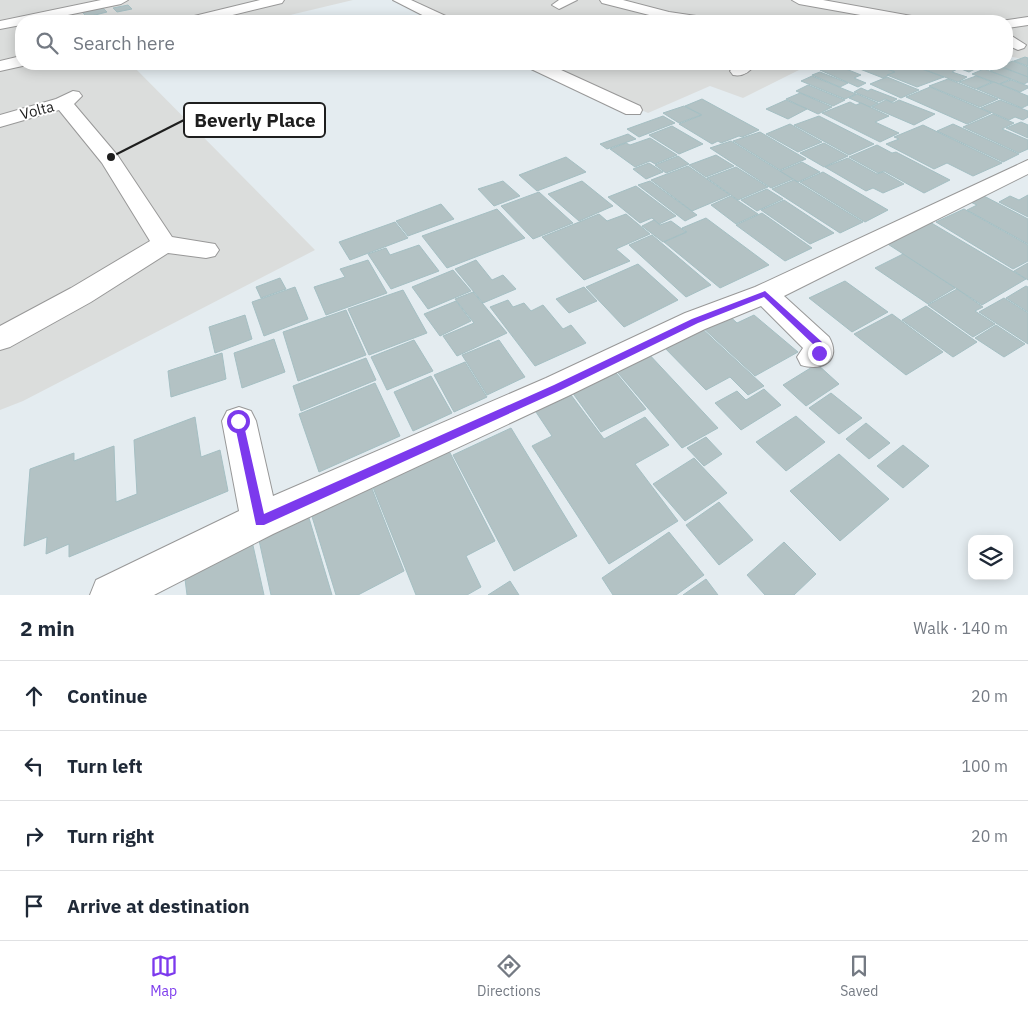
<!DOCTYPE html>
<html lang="en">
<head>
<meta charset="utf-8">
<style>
	body { margin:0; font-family:"IBM Plex Sans",sans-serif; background:#f6f6f7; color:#1f2937 }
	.controls { position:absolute; right:15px; bottom:15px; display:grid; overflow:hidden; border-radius:10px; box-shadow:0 2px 12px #0003 }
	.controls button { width:45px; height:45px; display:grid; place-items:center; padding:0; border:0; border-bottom:1px solid #e0e1e3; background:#fff; color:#1f2937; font:25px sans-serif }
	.stop { position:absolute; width:15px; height:15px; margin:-11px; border:4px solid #7c3aed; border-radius:50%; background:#fff }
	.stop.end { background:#7c3aed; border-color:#fff; box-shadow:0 1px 5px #0008 }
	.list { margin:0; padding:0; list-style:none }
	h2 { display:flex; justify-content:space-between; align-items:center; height:65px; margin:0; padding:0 20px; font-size:21px }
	h2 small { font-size:16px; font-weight:400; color:#747a83 }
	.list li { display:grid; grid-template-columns:32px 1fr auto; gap:15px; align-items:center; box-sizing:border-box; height:70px; padding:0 20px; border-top:1px solid #e0e1e3 }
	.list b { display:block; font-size:19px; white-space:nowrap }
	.list em { font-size:16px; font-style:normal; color:#747a83 }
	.icon { flex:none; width:28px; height:28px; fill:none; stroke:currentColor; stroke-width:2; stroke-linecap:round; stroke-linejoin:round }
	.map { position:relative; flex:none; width:1028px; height:595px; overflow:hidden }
	.search { position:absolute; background:#fff; box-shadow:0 2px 12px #0003; left:15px; right:15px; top:15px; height:55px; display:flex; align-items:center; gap:12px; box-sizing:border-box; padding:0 18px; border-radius:20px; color:#747a83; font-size:19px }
	.sheet { height:345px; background:#fff }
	nav { display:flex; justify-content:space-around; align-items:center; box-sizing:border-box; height:70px; border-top:1px solid #e0e1e3; background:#fff; font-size:14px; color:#747a83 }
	nav a { display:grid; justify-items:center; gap:2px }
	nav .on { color:#7c3aed }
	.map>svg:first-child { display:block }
</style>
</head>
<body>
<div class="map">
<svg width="1028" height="595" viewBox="0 0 1028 595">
	<rect width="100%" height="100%" fill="#e4ecf0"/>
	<g fill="#dbdddc">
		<polygon points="0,0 353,0 265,21 21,21 21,64 131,64 315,250 23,401 0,410"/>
		<polygon points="399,0 1028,0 1028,60 1007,56 1007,21 446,21"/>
		<polygon points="539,64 811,64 743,98 710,86 648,113"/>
	</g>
	<g fill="#b3c2c4" stroke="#a5bfc3">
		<polygon points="128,5 132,9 117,12 113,8"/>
		<polygon points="102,7 107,12 87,17 82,12"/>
		<polygon points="111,16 115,20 94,20"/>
		<polygon points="1025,57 1028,58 1028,66 1014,61"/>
		<polygon points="1013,61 1028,67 1028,77 1000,66"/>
		<polygon points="837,64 852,67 846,69 861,75 854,78 866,83 858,87 820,70"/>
		<polygon points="847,64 872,64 895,72 883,78"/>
		<polygon points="874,64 902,64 891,70"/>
		<polygon points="908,64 944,77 917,87 887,75 895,72 891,70"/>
		<polygon points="914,64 946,64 959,68 952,72 967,77 958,82 912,65"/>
		<polygon points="948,64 1004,64 992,70 981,66 969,72"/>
		<polygon points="1001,67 1028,77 1028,82 1024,84 990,71"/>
		<polygon points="984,69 1011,79 999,84 972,74"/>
		<polygon points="820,72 848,83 840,87 812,75"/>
		<polygon points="812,76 856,94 845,99 801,81"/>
		<polygon points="976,76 992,82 976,89 959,82"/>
		<polygon points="887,77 919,90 901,98 870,84"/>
		<polygon points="948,79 998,99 980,107 929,86"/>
		<polygon points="1011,80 1028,86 1028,88 1020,92 1000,84"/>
		<polygon points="994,82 1028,96 1028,105 1022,108 977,89"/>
		<polygon points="808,85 845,100 833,106 796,91"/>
		<polygon points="930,87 991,113 967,124 906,97"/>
		<polygon points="861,88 868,91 871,89 897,99 892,102 885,99 879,102 854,92"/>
		<polygon points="800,93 832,107 818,114 786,99"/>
		<polygon points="857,94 878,103 870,107 849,98"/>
		<polygon points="702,99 759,130 742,137 739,136 721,143 718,141 712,144 679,124 702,115 685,106"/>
		<polygon points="786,100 807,109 788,119 766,109"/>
		<polygon points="886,100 893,103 899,100 935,114 914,125 872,107"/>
		<polygon points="1000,100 1028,111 1028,117 1023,120 1015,117 1009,120 981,108"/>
		<polygon points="850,102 856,105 861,103 889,116 875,122 899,133 880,142 822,113"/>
		<polygon points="684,106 701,115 679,123 663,113"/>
		<polygon points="993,114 1014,123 1002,129 1028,140 1028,149 1019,153 963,127"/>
		<polygon points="663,116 675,123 639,137 627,129"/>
		<polygon points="819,116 874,144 849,155 794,125"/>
		<polygon points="1021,122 1028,125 1028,138 1006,128"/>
		<polygon points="790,124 822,142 798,152 766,134"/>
		<polygon points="953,124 1019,154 1003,162 937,131"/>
		<polygon points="923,125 1002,163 973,176 947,163 934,169 886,144 899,139 894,137"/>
		<polygon points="672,126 703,144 679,154 649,135"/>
		<polygon points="760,132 806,159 780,170 733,141"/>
		<polygon points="628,134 636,139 607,149 600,144"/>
		<polygon points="650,138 677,155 655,164 650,161 635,167 610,149 626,143 630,145"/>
		<polygon points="731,141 793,179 771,188 710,148"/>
		<polygon points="824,143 848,156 824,167 800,153"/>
		<polygon points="877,145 892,153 896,152 950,180 924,193 884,171 878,173 849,157"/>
		<polygon points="716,155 734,166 706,177 689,165"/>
		<polygon points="678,156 689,164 666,173 655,165"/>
		<polygon points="566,157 586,172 537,191 519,175"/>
		<polygon points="848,158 877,174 883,172 904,184 883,193 873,188 866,191 825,167"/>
		<polygon points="802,162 820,172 798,182 780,171"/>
		<polygon points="649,163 663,172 646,179 633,169"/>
		<polygon points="688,166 730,195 692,211 651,180"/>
		<polygon points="736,167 768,187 738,200 707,178"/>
		<polygon points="823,172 888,210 865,222 800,182"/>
		<polygon points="794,180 863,222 840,233 772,189"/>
		<polygon points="503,181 520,196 494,206 478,189"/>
		<polygon points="582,181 613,206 579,221 548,194"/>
		<polygon points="650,181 697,215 685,221 638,185"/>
		<polygon points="636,186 676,216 659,224 652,218 640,223 608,197"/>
		<polygon points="767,189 783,199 757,211 741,200"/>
		<polygon points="539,192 573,223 533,239 501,206"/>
		<polygon points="980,194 1028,219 1028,244 967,210 977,205 966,200"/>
		<polygon points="1028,195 1028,217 999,202 1010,196 1019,200"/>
		<polygon points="731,196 758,214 736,224 711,205"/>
		<polygon points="784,200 834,233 810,244 761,210"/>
		<polygon points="441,204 454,219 408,236 396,221"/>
		<polygon points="497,209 525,238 447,268 422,236"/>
		<polygon points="964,209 1028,245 1028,261 1013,269 936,222"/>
		<polygon points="762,213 812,248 785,261 736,225"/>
		<polygon points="599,214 607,221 626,214 650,234 616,249 630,261 584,280 542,237"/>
		<polygon points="706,218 769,265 720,288 664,242 687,232 682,228"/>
		<polygon points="923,218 1026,279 982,305 880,239"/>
		<polygon points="654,220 660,225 671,221 686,232 663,242 642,226"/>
		<polygon points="395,222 408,238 350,260 339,242"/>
		<polygon points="652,235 711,285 686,297 629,245"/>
		<polygon points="419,245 439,271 391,289 368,254 386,248 390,255"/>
		<polygon points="903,254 955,288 928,304 875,268"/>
		<polygon points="368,260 387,293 326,315 314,287 345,277 340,269"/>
		<polygon points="476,260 492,280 503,275 516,289 483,303 455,269"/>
		<polygon points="1028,263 1028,280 1014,271"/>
		<polygon points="638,264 678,300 624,327 586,287"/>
		<polygon points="453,270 471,291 428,309 412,287"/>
		<polygon points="280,278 286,289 261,298 256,287"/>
		<polygon points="845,281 888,312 852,332 809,298"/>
		<polygon points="1026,286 1028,287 1028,312 1006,298"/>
		<polygon points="295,287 308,319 264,336 252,302"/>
		<polygon points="584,287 597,301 569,313 556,299"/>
		<polygon points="957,289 983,307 975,311 995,324 973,337 928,305"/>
		<polygon points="403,290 427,333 369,355 348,309"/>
		<polygon points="473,292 507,333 457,356 443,336 474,323 455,299"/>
		<polygon points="1004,298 1028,313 1028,344 979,312"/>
		<polygon points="508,300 513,307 524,303 531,311 543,305 563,329 571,325 586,343 535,366 490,307"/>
		<polygon points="456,301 471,321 440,336 424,314"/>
		<polygon points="926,306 977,342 953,357 902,320"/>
		<polygon points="346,310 366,355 298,381 283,332"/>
		<polygon points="726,313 737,323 754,315 798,352 755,376 701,326"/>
		<polygon points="892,314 943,352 906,375 854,334"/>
		<polygon points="245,315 252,339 215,353 209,327"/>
		<polygon points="996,325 1025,344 1004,357 975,338"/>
		<polygon points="699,326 764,386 748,395 730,377 706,390 662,345"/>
		<polygon points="274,339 285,372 242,388 234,353"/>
		<polygon points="414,340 433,371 387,390 371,357"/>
		<polygon points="499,340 525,377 487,395 462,355"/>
		<polygon points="646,351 718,428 682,448 613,367"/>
		<polygon points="222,353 226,379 171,397 168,371"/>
		<polygon points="366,358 376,380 301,411 293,386"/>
		<polygon points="465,362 487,397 454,412 434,375"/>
		<polygon points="817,364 839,384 806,406 783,385"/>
		<polygon points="612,368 646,409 601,432 569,388"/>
		<polygon points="431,376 452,413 413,431 394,392"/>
		<polygon points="375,383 400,436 319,472 299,414"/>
		<polygon points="764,389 781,405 741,430 715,403 737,391 746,400"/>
		<polygon points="831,393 862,418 839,434 809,408"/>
		<polygon points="571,395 604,439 645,417 669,445 635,464 678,521 609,564 532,446 552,436 532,406 550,397 555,403"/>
		<polygon points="796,416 825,442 786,471 756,442"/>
		<polygon points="195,417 201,457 220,450 228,491 69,557 69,544 46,554 47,537 24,546 30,469 74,453 74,461 114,446 116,502 137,494 134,440"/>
		<polygon points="866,423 890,443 869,459 846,439"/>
		<polygon points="511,428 577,536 514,571 453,455"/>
		<polygon points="706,437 722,454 704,466 687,448"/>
		<polygon points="446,445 495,541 466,556 481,587 467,595 416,595 370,480"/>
		<polygon points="903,445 929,466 903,488 877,466"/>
		<polygon points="839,454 889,499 840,541 790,491"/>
		<polygon points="694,458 727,493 685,521 653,484"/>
		<polygon points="369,481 404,571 358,595 336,595 310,510"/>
		<polygon points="719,502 753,540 719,565 686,525"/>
		<polygon points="306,508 332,595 271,595 257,531"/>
		<polygon points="250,532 264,595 187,595 183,563"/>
		<polygon points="669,532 704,575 676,595 613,595 602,578"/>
		<polygon points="784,542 816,574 794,595 765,595 747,575"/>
		<polygon points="706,579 718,595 683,595"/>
		<polygon points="510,581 519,595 488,595"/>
	</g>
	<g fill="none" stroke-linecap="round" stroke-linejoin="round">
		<defs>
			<g id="street">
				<polygon points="101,0 128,0 121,4 39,21 21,21 21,25 0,29 0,21"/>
				<polygon points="260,0 284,0 282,3 208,21 184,21 186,18"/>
				<polygon points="393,0 411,0 450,18 452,21 434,21"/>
				<polygon points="559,0 577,0 559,9 552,5"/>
				<polygon points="600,0 623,0 669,12 703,17 710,21 669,20 602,3"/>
				<polygon points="792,0 823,0 917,17 924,21 894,21 799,4"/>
				<polygon points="1028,17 1028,25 1007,28 1007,21 1001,21"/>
				<polygon points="1007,33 1026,45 1024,48 1018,50 1007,45"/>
				<polygon points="21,56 21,64 27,65 0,71 0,61"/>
				<polygon points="527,64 548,64 640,106 642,110 640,114 626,114 529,68"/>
				<path d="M737 64H755C750 72 743 77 733 75L730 71Z"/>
				<polygon points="73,91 79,92 82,96 74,104 118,156 172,237 215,244 219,250 215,256 206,258 168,253 91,302 10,347 0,350 0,326 71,288 150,241 102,163 59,110 0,127 0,115 56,99"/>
				<path d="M1028 160V174L784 296 829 337C842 360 823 372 801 365L797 357 803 348 761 306 705 329 568 396 273 534 154 595H90L96 580 239 511 222 421 227 411 239 407 251 411 256 421 273 496 546 378 685 313 755 287Z"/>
			</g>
		</defs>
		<use href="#street" stroke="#989898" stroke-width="2"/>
		<use href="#street" fill="#fff" fill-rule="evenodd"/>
	</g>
	<polygon fill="#7c3aed" points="765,291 822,342 822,355 816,355 815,346 764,297 698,323 561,390 264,525 256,525 234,421 235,418 238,416 243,421 264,514 554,385 692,319"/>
	<g text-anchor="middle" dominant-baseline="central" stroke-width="4" stroke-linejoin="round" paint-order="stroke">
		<g font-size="15" fill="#1e1e1e" stroke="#fff">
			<text transform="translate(37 110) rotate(-15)">Volta</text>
		</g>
	</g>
	<path fill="none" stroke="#1e1e1e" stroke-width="2" d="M111 157L184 120"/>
	<circle fill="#1e1e1e" stroke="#fff" stroke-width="2" cx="111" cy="157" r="5"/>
	<rect fill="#fff" stroke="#1e1e1e" stroke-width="2" x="184" y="103" width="141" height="34" rx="5"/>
	<g font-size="19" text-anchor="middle" font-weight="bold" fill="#1e1e1e">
		<text x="255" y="127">Beverly Place</text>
	</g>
</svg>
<div class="controls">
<button><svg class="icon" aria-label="layers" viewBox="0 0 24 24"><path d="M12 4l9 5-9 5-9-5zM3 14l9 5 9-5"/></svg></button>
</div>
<div class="stop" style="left:238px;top:421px"></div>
<div class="stop end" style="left:819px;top:353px"></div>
<div class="search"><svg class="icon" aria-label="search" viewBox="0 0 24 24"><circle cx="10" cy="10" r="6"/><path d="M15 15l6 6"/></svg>Search here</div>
</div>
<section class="sheet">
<h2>2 min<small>Walk · 140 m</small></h2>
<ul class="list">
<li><svg class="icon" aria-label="ahead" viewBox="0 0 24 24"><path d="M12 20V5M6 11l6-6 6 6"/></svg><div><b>Continue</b></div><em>20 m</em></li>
<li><svg class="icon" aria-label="left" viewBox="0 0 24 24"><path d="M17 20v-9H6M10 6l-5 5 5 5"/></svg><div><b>Turn left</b></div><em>100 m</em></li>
<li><svg class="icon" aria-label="right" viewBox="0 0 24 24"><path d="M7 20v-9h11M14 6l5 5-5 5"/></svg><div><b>Turn right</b></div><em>20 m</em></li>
<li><svg class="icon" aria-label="arrive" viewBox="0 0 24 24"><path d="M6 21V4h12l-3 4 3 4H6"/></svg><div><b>Arrive at destination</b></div></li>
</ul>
</section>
<nav>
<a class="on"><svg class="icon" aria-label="map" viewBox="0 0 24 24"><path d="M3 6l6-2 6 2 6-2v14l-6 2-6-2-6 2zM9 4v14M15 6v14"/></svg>Map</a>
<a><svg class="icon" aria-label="directions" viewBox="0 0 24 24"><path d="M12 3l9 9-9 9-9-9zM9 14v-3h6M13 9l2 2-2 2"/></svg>Directions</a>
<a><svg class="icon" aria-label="saved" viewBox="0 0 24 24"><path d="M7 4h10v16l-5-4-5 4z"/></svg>Saved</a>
</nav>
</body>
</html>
